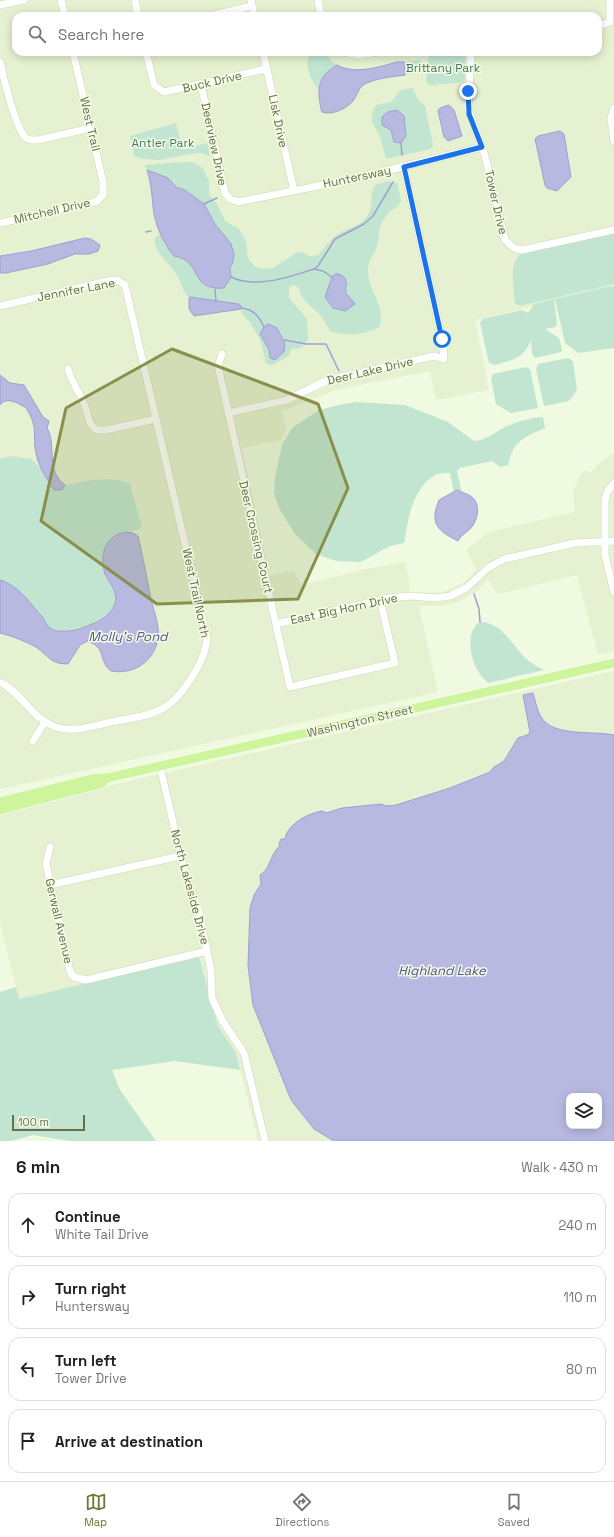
<!DOCTYPE html>
<html lang="en">
<head>
<meta charset="utf-8">
<style>
	body { margin:0; font-family:"Space Grotesk",sans-serif; background:#f6f6f6; color:#202124 }
	.controls { position:absolute; right:12px; bottom:12px; display:grid; overflow:hidden; border-radius:8px; box-shadow:0 2px 10px #0003 }
	.controls button { width:36px; height:36px; display:grid; place-items:center; padding:0; border:0; border-bottom:1px solid #e0e0e0; background:#fff; color:#202124; font:20px sans-serif }
	.scale { position:absolute; left:12px; bottom:10px; width:73px; box-sizing:border-box; padding-left:4px; border:2px solid #686e4a; border-top:0; font-size:11px; line-height:14px; white-space:nowrap; color:#686e4a; -webkit-text-stroke:3px #f4fde6; paint-order:stroke }
	.stop { position:absolute; width:12px; height:12px; margin:-9px; border:3px solid #1a73e8; border-radius:50%; background:#fff }
	.stop.end { background:#1a73e8; border-color:#fff; box-shadow:0 1px 4px #0008 }
	.list { margin:0; padding:0; list-style:none }
	h2 { display:flex; justify-content:space-between; align-items:center; height:52px; margin:0; padding:0 16px; font-size:17px }
	h2 small { font-size:13px; font-weight:400; color:#757577 }
	.list li { display:grid; grid-template-columns:26px 1fr auto; gap:12px; align-items:center; box-sizing:border-box; height:64px; margin:0 8px 8px; padding:0 8px; border:1px solid #e0e0e0; border-radius:12px }
	.list b { display:block; font-size:15px; white-space:nowrap }
	.list p { margin:0; font-size:13px; white-space:nowrap; color:#757577 }
	.list em { font-size:13px; font-style:normal; color:#757577 }
	.icon { flex:none; width:22px; height:22px; fill:none; stroke:currentColor; stroke-width:2; stroke-linecap:round; stroke-linejoin:round }
	.map { position:relative; flex:none; width:614px; height:1141px; overflow:hidden }
	.search { position:absolute; background:#fff; box-shadow:0 2px 10px #0003; left:12px; right:12px; top:12px; height:44px; display:flex; align-items:center; gap:10px; box-sizing:border-box; padding:0 14px; border-radius:12px; color:#757577; font-size:15px }
	.sheet { height:340px; background:#fff }
	nav { display:flex; justify-content:space-around; align-items:center; box-sizing:border-box; height:56px; border-top:1px solid #e0e0e0; background:#fff; font-size:11px; color:#757577 }
	nav a { display:grid; justify-items:center; gap:2px }
	nav .on { color:#727537 }
	.map>svg:first-child { display:block }
</style>
</head>
<body>
<div class="map">
<svg width="614" height="1141" viewBox="0 0 614 1141">
	<rect width="100%" height="100%" fill="#effae1"/>
	<g fill="#e5f1d0" fill-rule="evenodd">
		<path d="M0 0H614V287L475 320 489 390 436 400 430 371 335 390 283 411 286 429 281 440 242 448 269 575 293 571 302 585 361 570 405 562 409 580V592L429 593 443 592 465 582 476 570 466 550 489 532 575 512 573 491 580 476 585 470 591 473 596 466 614 453V651L598 655 577 575 498 594 488 580 476 592 458 602 442 606H419L438 692 0 789ZM16 16H598V52H16Z"/>
		<path d="M614 671V1141H258L236 1053 218 1026 199 957 19 999 0 922V813L129 781ZM569 1096H599V1126H569Z"/>
	</g>
	<g fill="#c1e5d0" fill-rule="evenodd">
		<path d="M314 52H325L332 62 337 65C328 71 318 78 319 90 312 82 304 66 309 56Z"/>
		<polygon points="429,52 458,52 465,55 465,80 458,83 437,84 436,86 428,84 426,81"/>
		<polygon points="420,60 423,65 420,72 405,75 404,62"/>
		<path d="M413 88 418 100 425 106 433 145 431 149 386 159C384 152 382 144 380 137 374 123 367 121 376 105L391 102 401 90ZM404 116 406 136 394 142 391 130 385 126Z"/>
		<polygon points="176,123 182,149 207,143 210,156 201,153 195,153 160,160 144,159 134,156 130,136"/>
		<path d="M186 162H192L203 168 209 182V195L217 204 225 221 238 228 243 235 246 242 248 258 255 267 264 269 273 268 296 253 302 252 309 256 318 255C325 248 331 238 340 233 349 228 363 225 368 215 374 205 369 194 375 185L388 181 397 183 401 200C399 208 391 209 387 215 376 227 381 235 377 246 374 255 367 262 368 271 368 290 387 308 379 327 362 335 348 337 330 331 327 326 324 320 320 315 312 306 301 301 299 288L294 285 289 287V298L307 319 308 340 301 348 291 349 289 356 272 365 266 364 261 342 250 322 242 314 241 308 199 297 189 298C183 291 181 283 177 275 170 263 153 253 155 238L160 234 166 246 192 265 199 281 229 268 233 262 231 244 215 224 204 204 185 190 176 187 162 176 153 174 147 170 145 165ZM332 277 347 286 346 293 349 297 333 308 326 293 329 289ZM277 328 285 348 280 357 270 358 269 350 261 337Z"/>
		<path d="M614 233V284L520 306 515 303C514 286 508 269 520 254Z"/>
		<polygon points="611,286 614,287 614,348 578,353 565,343 555,299"/>
		<path d="M554 299 557 324 555 327 545 329 559 338 562 350 561 352 535 358 532 354 531 340C524 358 511 361 494 365L489 363 480 323 482 319 522 310 528 313 534 304Z"/>
		<polygon points="568,358 573,361 577,390 569,401 544,406 536,369 538,364"/>
		<polygon points="526,367 530,369 538,408 511,413 496,404 491,378 493,374"/>
		<path d="M356 402 405 405 448 422 474 441C486 440 492 434 503 428 515 422 529 418 543 417L545 428C524 437 513 441 508 465L500 467 492 461 460 468 457 471 462 493 457 490 454 493 450 473C446 473 439 473 435 475 412 489 408 519 404 543L390 546 361 562 336 561 316 554 295 534 279 508 274 493 275 477 282 445 292 428 319 410 339 405Z"/>
		<path d="M12 456 31 459 43 470 49 481 62 490 65 485C85 481 111 475 130 484L142 527C132 534 125 530 114 535L105 573 115 593 114 606 106 617 93 624 63 631 50 628 21 593 9 584 0 580V459Z"/>
		<path d="M480 622C501 621 513 646 525 658 531 663 537 667 544 670L488 683C484 679 480 675 478 671 470 658 465 631 480 622Z"/>
		<polygon points="199,957 218,1026 236,1053 240,1070 175,1061 112,1070 120,1090 156,1141 69,1141 33,1135 11,1141 0,1141 0,992 16,987 19,999"/>
	</g>
	<g fill="#b7b9e1" stroke="#9ea0d2" fill-rule="evenodd">
		<path d="M397 62H404L405 75C392 77 375 78 363 85 358 89 357 96 353 101 347 108 332 116 322 112 320 107 320 102 319 96 318 80 324 73 337 65 355 75 379 67 397 62Z"/>
		<polygon points="449,105 454,110 462,136 448,141 444,137 438,111 440,108"/>
		<polygon points="397,110 404,116 406,136 401,143 394,142 391,130 382,125 382,117 388,112"/>
		<polygon points="560,131 564,134 571,177 557,191 547,188 545,185 535,139 538,136"/>
		<path d="M147 170 168 178 176 187 185 190 204 204 215 224 231 244 234 254 233 262 230 268 231 277 224 288C188 291 204 261 174 256 163 242 155 226 153 207 152 194 151 183 147 170Z"/>
		<polygon points="85,238 91,239 100,245 98,251 89,254 75,254 48,264 6,273 0,273 0,256 31,251"/>
		<path d="M335 274H339C350 279 345 284 346 293L355 304 345 311 333 308 325 297 332 277Z"/>
		<polygon points="191,297 238,304 241,306 241,309 194,316 189,309 189,298"/>
		<polygon points="268,324 277,328 285,344 284,352 275,360 270,358 269,350 260,334 264,327"/>
		<path d="M0 375 10 383 24 385 43 417 49 421 47 428C57 444 45 471 65 485L62 490H54C47 479 38 466 36 453 32 433 39 428 26 408 18 403 7 396 0 405Z"/>
		<path d="M457 490C461 492 468 494 472 497 481 504 478 520 471 528 466 533 462 534 458 541 438 531 429 524 439 500Z"/>
		<path d="M126 532 133 533 138 536C143 557 147 579 151 599 154 612 160 626 158 639 154 662 133 675 111 671 98 661 107 647 87 641L80 645 68 664C50 664 49 656 36 647 25 641 12 636 0 633V580C18 585 31 604 43 618 45 621 47 626 50 628 62 635 80 629 92 624 104 620 119 608 115 593 113 586 108 580 105 574 99 555 105 535 126 532Z"/>
		<path d="M533 693C536 702 537 714 545 722 560 736 595 731 614 735V1141H334L314 1129 291 1100 253 1005 248 966 250 908 254 895 261 884 260 875C271 869 270 853 280 846L279 844 281 839H285C287 824 310 812 323 811L326 813 342 808 381 804 386 806 396 805 450 788 490 772 494 767 504 761 518 738 527 735 530 732 523 695ZM569 1096H599V1126H569Z"/>
	</g>
	<g fill="none" stroke-linecap="round" stroke-linejoin="round">
		<g stroke="#9ea0d2" stroke-width="1.5">
			<polyline points="401,143 402,155"/>
			<polyline points="204,204 217,198"/>
			<polyline points="146,232 151,231"/>
			<polyline points="314,269 323,271 332,277"/>
			<path d="M231 277C255 289 290 277 314 269L318 266 335 239 364 224 373 216 393 182"/>
			<polyline points="215,289 216,301"/>
			<path d="M241 308C253 309 259 316 264 327"/>
			<polyline points="284,340 306,344 326,344 339,371"/>
			<polyline points="474,594 479,609 480,622"/>
		</g>
		<defs>
			<g id="minor">
				<polyline points="61,0 65,16"/>
				<polyline points="135,0 138,16"/>
				<polyline points="251,0 254,16"/>
				<polyline points="318,0 321,16"/>
				<polyline points="0,5 24,0"/>
				<polyline points="209,16 252,6"/>
				<polyline points="598,26 610,22 610,0"/>
				<polyline points="146,52 154,85 164,92 266,69"/>
				<polyline points="263,52 294,191"/>
				<polyline points="342,52 359,55 379,52"/>
				<polyline points="471,52 468,108 485,156 505,240 514,248 522,250 614,230"/>
				<path d="M0 62C3 76 16 130 26 138 30 141 34 140 38 140L91 128"/>
				<polyline points="201,85 225,193 230,199 238,202 353,179 482,147"/>
				<polyline points="614,108 611,118 614,141"/>
				<polyline points="0,223 96,202 103,195 103,182 73,52"/>
				<path d="M0 306 112 280H117L125 285 207 639C205 662 181 700 160 710 144 718 124 719 107 723 89 727 71 733 53 726 31 717 21 692 0 682"/>
				<polyline points="222,354 218,366 290,687 395,663 380,600"/>
				<path d="M68 369C71 381 78 390 83 401 88 411 87 423 96 430H106L156 419"/>
				<polyline points="228,413 287,400 328,380 429,357 435,356 444,359 442,339 404,167"/>
				<polyline points="614,483 607,492 605,501 605,555 614,592"/>
				<polyline points="276,624 389,598 412,596 435,598 450,596 466,588 488,568 504,559 575,543 614,541"/>
				<polyline points="33,741 45,722"/>
				<polyline points="160,766 185,874 199,912 211,971 212,998 222,1020 244,1053 265,1141"/>
				<polyline points="50,847 46,864 70,972 74,977 86,980 207,951"/>
				<polyline points="50,885 180,856"/>
			</g>
			<g id="major">
				<polyline points="0,802 95,778 107,778 614,663"/>
				<polyline points="0,810 100,784 107,778"/>
			</g>
		</defs>
		<use href="#minor" stroke="#cfd8b9" stroke-width="8"/>
		<use href="#major" stroke="#fff" stroke-width="10"/>
		<use href="#minor" stroke="#fff" stroke-width="7"/>
		<use href="#major" stroke="#cef49d" stroke-width="9"/>
	</g>
	<g fill="none" stroke-linecap="round" stroke-linejoin="round">
		<polyline stroke="#1a73e8" stroke-width="5" points="442,339 404,167 482,147 469,114 468,91"/>
	</g>
	<path fill="#898f4c" fill-opacity="0.2" stroke="#898f4c" stroke-width="3" stroke-linejoin="round" d="M172 349 318 404 348 488 298 599 157 604 41 521 66 408Z"/>
	<g text-anchor="middle" dominant-baseline="central" stroke-width="3" stroke-linejoin="round" paint-order="stroke">
		<g font-size="12" fill="#467961" stroke="#f4fde6">
			<text x="443" y="68">Brittany Park</text>
			<text x="163" y="143">Antler Park</text>
		</g>
		<g font-size="12" fill="#686e4a" stroke="#f4fde6">
			<text transform="translate(212 82) rotate(-13)">Buck Drive</text>
			<text transform="translate(278 121) rotate(78)">Lisk Drive</text>
			<text transform="translate(90 124) rotate(77)">West Trail</text>
			<text transform="translate(214 144) rotate(78)">Deerview Drive</text>
			<text transform="translate(357 177) rotate(-12)">Huntersway</text>
			<text transform="translate(496 202) rotate(77)">Tower Drive</text>
			<text transform="translate(52 211) rotate(-13)">Mitchell Drive</text>
			<text transform="translate(76 290) rotate(-11)">Jennifer Lane</text>
			<text transform="translate(370 371) rotate(-13)">Deer Lake Drive</text>
			<text transform="translate(256 537) rotate(77)">Deer Crossing Court</text>
			<text transform="translate(196 593) rotate(78)">West Trail North</text>
			<text transform="translate(344 609) rotate(-12)">East Big Horn Drive</text>
			<text transform="translate(360 721) rotate(-13)">Washington Street</text>
			<text transform="translate(190 887) rotate(75)">North Lakeside Drive</text>
			<text transform="translate(59 921) rotate(77)">Gerwall Avenue</text>
		</g>
		<g font-size="13" font-style="italic" fill="#4f5194" stroke="#f4fde6">
			<text x="128" y="636">Molly's Pond</text>
			<text x="442" y="970">Highland Lake</text>
		</g>
	</g>
</svg>
<div class="controls">
<button><svg class="icon" aria-label="layers" viewBox="0 0 24 24"><path d="M12 4l9 5-9 5-9-5zM3 14l9 5 9-5"/></svg></button>
</div>
<div class="scale">100 m</div>
<div class="stop" style="left:442px;top:339px"></div>
<div class="stop end" style="left:468px;top:91px"></div>
<div class="search"><svg class="icon" aria-label="search" viewBox="0 0 24 24"><circle cx="10" cy="10" r="6"/><path d="M15 15l6 6"/></svg>Search here</div>
</div>
<section class="sheet">
<h2>6 min<small>Walk · 430 m</small></h2>
<ul class="list">
<li><svg class="icon" aria-label="ahead" viewBox="0 0 24 24"><path d="M12 20V5M6 11l6-6 6 6"/></svg><div><b>Continue</b><p>White Tail Drive</p></div><em>240 m</em></li>
<li><svg class="icon" aria-label="right" viewBox="0 0 24 24"><path d="M7 20v-9h11M14 6l5 5-5 5"/></svg><div><b>Turn right</b><p>Huntersway</p></div><em>110 m</em></li>
<li><svg class="icon" aria-label="left" viewBox="0 0 24 24"><path d="M17 20v-9H6M10 6l-5 5 5 5"/></svg><div><b>Turn left</b><p>Tower Drive</p></div><em>80 m</em></li>
<li><svg class="icon" aria-label="arrive" viewBox="0 0 24 24"><path d="M6 21V4h12l-3 4 3 4H6"/></svg><div><b>Arrive at destination</b></div></li>
</ul>
</section>
<nav>
<a class="on"><svg class="icon" aria-label="map" viewBox="0 0 24 24"><path d="M3 6l6-2 6 2 6-2v14l-6 2-6-2-6 2zM9 4v14M15 6v14"/></svg>Map</a>
<a><svg class="icon" aria-label="directions" viewBox="0 0 24 24"><path d="M12 3l9 9-9 9-9-9zM9 14v-3h6M13 9l2 2-2 2"/></svg>Directions</a>
<a><svg class="icon" aria-label="saved" viewBox="0 0 24 24"><path d="M7 4h10v16l-5-4-5 4z"/></svg>Saved</a>
</nav>
</body>
</html>
